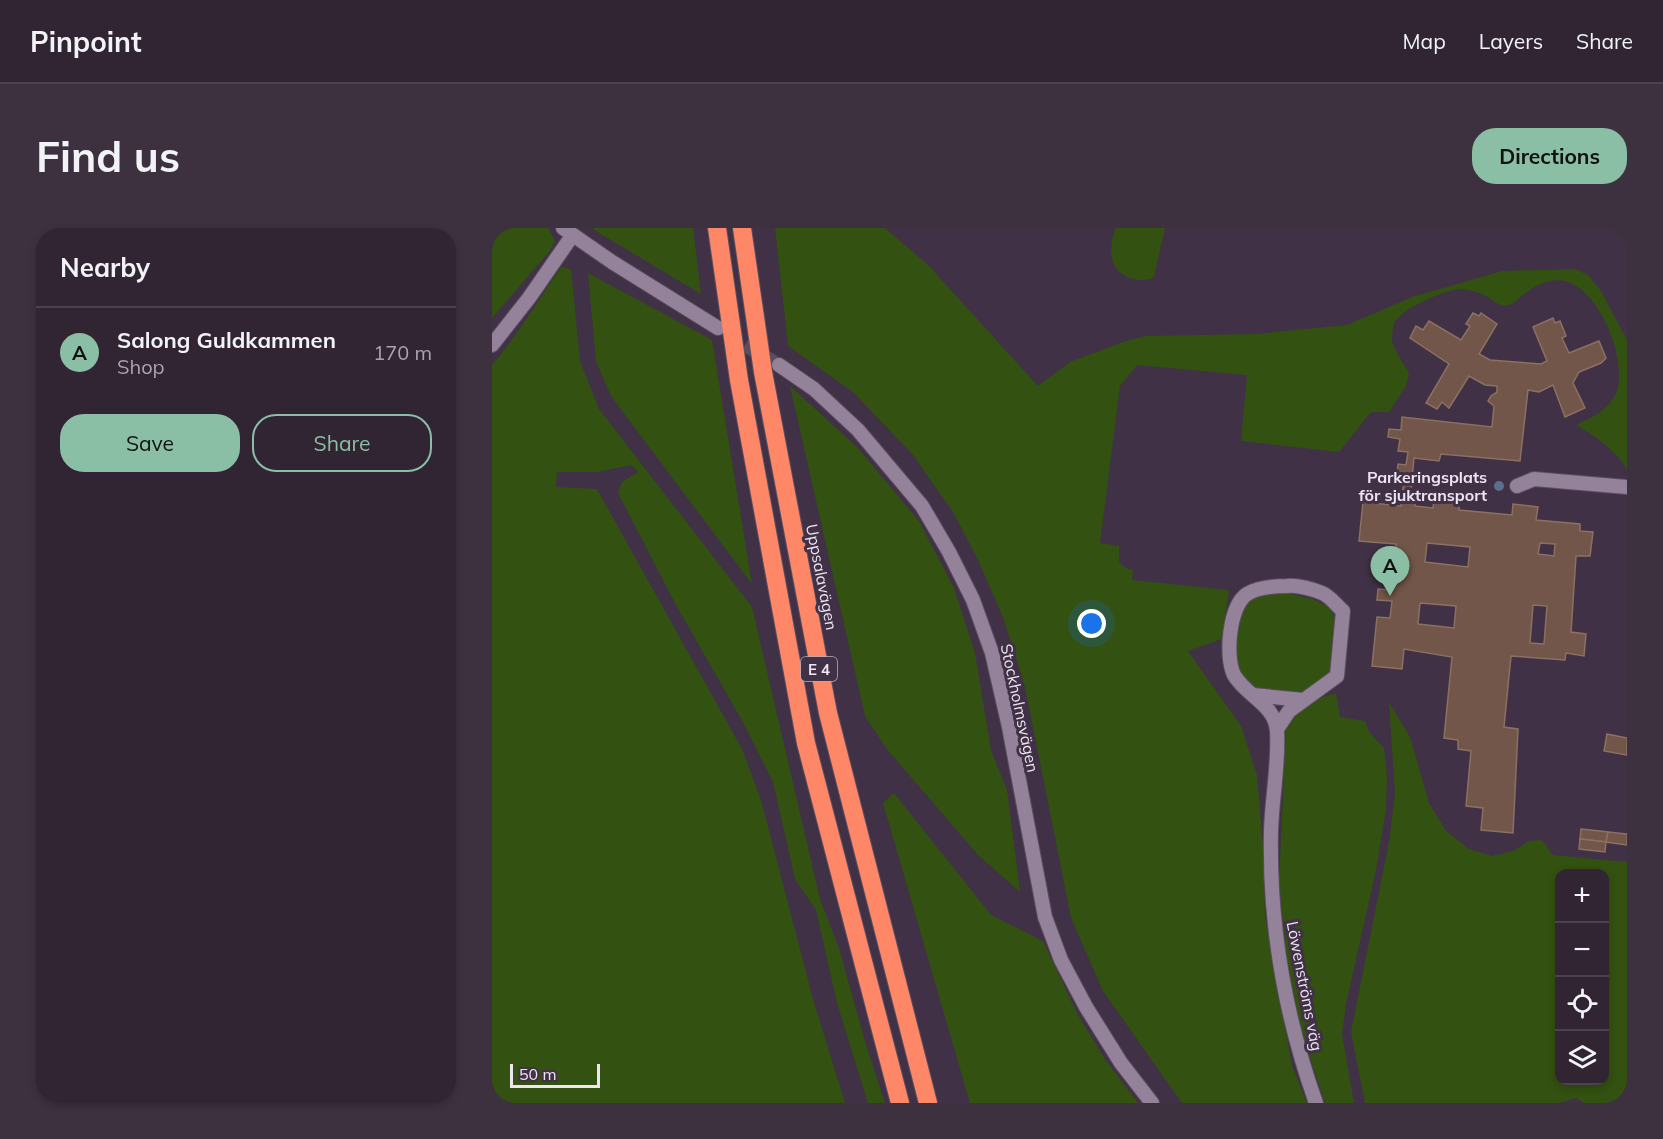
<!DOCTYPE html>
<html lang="en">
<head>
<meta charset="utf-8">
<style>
	body { margin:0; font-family:Mulish,sans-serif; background:#3d3140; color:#f1f3f6 }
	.controls { position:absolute; right:18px; bottom:18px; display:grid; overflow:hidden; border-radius:12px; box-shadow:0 3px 9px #0003 }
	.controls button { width:54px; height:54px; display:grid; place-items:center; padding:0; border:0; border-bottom:2px solid #4c424f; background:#312534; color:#f1f3f6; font:30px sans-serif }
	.scale { position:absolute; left:18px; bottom:15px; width:90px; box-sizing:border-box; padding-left:6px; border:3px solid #eee4f2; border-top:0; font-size:16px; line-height:21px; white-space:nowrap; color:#eee4f2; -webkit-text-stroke:4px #413146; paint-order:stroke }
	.you { position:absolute; left:600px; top:396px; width:21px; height:21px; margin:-15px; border:4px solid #fff; border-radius:50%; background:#1a73e8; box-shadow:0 0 0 9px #1a73e833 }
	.badge { display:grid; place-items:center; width:39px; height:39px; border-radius:50%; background:#8abfa5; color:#111; font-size:20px; font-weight:700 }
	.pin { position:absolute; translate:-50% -50px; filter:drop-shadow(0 2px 3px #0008) }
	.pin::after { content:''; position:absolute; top:32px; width:21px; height:18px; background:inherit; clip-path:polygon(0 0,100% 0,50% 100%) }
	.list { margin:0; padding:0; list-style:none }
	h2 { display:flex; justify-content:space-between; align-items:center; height:78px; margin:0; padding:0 24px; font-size:26px }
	h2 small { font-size:20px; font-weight:400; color:#a8a5ac }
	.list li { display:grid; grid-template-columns:39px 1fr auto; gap:18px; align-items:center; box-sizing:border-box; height:90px; padding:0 24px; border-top:2px solid #4c424f }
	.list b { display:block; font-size:22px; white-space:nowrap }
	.list p { margin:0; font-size:20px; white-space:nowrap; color:#a8a5ac }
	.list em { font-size:20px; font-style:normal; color:#a8a5ac }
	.actions { display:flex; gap:12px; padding:18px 24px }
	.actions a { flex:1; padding:14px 0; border:2px solid #8abfa5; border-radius:24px; text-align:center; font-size:21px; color:#8abfa5 }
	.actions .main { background:#8abfa5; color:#111 }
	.icon { flex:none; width:33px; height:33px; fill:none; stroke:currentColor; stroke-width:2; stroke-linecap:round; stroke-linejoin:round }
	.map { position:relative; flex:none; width:1135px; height:875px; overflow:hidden; border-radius:24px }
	header { display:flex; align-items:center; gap:36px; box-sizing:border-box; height:84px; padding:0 30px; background:#312534; border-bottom:2px solid #4c424f }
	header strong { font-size:28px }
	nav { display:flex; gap:33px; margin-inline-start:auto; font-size:21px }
	.intro { display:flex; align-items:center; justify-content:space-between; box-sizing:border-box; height:144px; padding:0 36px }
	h1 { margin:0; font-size:42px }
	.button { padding:15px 27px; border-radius:24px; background:#8abfa5; color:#111; font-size:21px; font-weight:700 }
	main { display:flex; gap:36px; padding:0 36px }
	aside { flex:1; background:#312534; border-radius:24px; box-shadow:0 3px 9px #0003 }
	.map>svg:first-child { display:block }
</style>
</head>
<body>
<header>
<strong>Pinpoint</strong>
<nav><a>Map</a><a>Layers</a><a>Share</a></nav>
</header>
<div class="intro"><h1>Find us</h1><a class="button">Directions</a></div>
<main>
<aside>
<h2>Nearby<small></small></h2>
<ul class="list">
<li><span class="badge">A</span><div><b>Salong Guldkammen</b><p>Shop</p></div><em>170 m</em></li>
</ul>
<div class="actions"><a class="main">Save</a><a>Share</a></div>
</aside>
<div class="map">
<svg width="1135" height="875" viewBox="0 0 1135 875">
	<rect width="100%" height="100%" fill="#413146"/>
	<g fill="#335110" fill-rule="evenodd">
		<polygon points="0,0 56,0 63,13 57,24 0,90"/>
		<polygon points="101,0 201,0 209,66 104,3"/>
		<path d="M283 0H393L437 38 546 158 578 134 631 114 653 108 764 106 855 97 920 69 1010 43 1083 41 1096 47 1109 63 1135 112V241C1122 221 1105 209 1084 197 1101 189 1117 182 1125 163 1135 130 1108 62 1073 53 1057 50 1042 58 1031 67 1026 71 1022 76 1016 77 1006 79 1000 71 992 67 987 64 976 62 970 61 954 61 910 80 902 95 901 99 900 109 900 113 903 124 912 136 917 145L914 158 897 184H879L847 224 749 213 755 147 645 137 628 158 608 315 627 318V334L634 340 641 342 640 352 737 362 730 411 696 423 749 498 765 547 772 630 773 688 800 838 815 875H690L611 763 579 690 533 459 511 389 486 332 461 284 421 227 361 164 296 118Z"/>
		<path d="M624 0H673L662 49C653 53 647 53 638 50 616 42 616 19 624 0Z"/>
		<path d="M69 39 79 41 88 133 107 181 260 379 328 671 347 720 374 817 393 875H376L345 775 324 682 303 651 281 554 252 496 184 377 126 265 130 254 146 244 139 237 105 244H65L64 259 105 261 250 521 269 572 321 771 353 875H0V137C26 107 46 72 69 39Z"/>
		<polygon points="96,45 220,112 260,356 119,168 104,133"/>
		<polygon points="298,158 366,220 427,293 462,360 483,425 499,522 515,562 528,664 486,627 394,520 373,488"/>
		<path d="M799 366 821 371 838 380 844 392 840 441 829 456 813 466 763 462C754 453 745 444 742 431 740 418 746 381 757 373 768 366 786 366 799 366Z"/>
		<path d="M844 465 848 489 873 493 877 504 892 520 895 550 894 581 884 642 854 776 850 806 862 875H833L808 799 794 726 787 652 794 502C808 478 817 473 844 465Z"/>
		<path d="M897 474 918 509 937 575 954 603 977 621 1000 628 1021 623 1037 613 1050 612 1061 627 1135 634V875H1092L1084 870 1068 875H873L859 804 897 614 903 566ZM1068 646H1112V852H1068Z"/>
		<polygon points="402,565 499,687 551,713 586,787 613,831 646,875 478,875 391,575"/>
	</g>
	<g fill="#725649" stroke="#8c7062" stroke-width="1.5" fill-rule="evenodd">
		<polygon points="981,85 987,88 989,85 1005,96 987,126 998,132 1049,136 1055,133 1041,99 1061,90 1063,95 1068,93 1074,108 1070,110 1077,125 1107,113 1114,130 1109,135 1087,144 1081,155 1093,180 1073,189 1061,157 1047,164 1036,162 1028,233 949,226 947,233 922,230 919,263 911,262 912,254 904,253 906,236 914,237 916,224 906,223 908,211 896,209 897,201 909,202 910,189 1000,199 1002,178 996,173 999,168 1005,164 1005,158 993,157 977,148 957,180 950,174 945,181 934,175 957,136 918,110 924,98 931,102 937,93 969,112 978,98 974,96"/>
		<path d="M911 262 924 263 923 278 941 280 943 265 968 268 967 282 1020 287 1021 276 1046 279 1044 292 1088 296V303L1101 304 1098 328H1084L1079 404 1094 406 1092 428 1074 425 1073 432 1019 428 1012 499 1026 501 1021 605 989 602 991 580 974 578 979 523 966 521V512L952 510 960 429 912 421 910 441 880 438 885 389 898 390 900 373 885 372 886 361 900 362 902 345 887 343 888 332 902 333 904 316 867 313 871 274 909 278ZM935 315 978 319 976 339 933 334ZM1048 315 1063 316 1062 328 1046 326ZM928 375 964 378 962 400 926 396ZM1041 377 1055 378 1052 416 1038 415Z"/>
		<polygon points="1115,506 1135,510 1135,527 1112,523"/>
		<polygon points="1089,601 1116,604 1114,614 1088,611"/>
		<polygon points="1116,604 1135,606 1135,617 1114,614"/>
		<polygon points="1088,611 1114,614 1113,624 1087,621"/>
	</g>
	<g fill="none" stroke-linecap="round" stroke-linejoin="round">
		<polyline stroke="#5b4c60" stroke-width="14" stroke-dasharray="14 7" stroke-linecap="butt" points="235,106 287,137"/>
		<defs>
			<g id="minor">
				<polyline points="71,0 120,34 226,100"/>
				<polyline points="0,117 37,70 80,8"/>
				<polyline points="287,137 322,161 366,202 430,278 457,324 481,372 500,425 517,499 553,689 569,732 594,779 629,835 660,875"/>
				<polyline points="1025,258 1042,251 1135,259"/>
				<polyline points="761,467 811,472"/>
				<path d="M785 501 797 483 845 448 851 383C845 378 838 368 830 365 821 361 805 357 795 358 782 358 766 359 755 366 737 378 733 429 742 447 754 468 783 476 785 503 787 536 780 569 779 603 777 695 793 788 824 875"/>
			</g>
			<g id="highway">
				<polyline points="225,0 247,152 314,515 408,875"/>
				<polyline points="250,0 271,144 336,485 436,875"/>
			</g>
		</defs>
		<use href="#minor" stroke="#5b4e5f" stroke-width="16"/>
		<use href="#highway" stroke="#5b4e5f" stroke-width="20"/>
		<use href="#minor" stroke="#94819a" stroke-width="14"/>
		<use href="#highway" stroke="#fd8766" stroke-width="18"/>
	</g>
	<circle fill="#5c6f8a" stroke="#413146" stroke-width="2" cx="1007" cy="258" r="6"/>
	<g text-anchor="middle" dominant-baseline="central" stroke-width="6" stroke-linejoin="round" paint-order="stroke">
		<rect fill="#413146" stroke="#baaebe" stroke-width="1.5" x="309" y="429" width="36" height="24" rx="4.5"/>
		<g font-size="15" font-weight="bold" fill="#eee4f2">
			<text x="327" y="441">E 4</text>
		</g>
		<g font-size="16" font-weight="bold" fill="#eee4f2" stroke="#413146" text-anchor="end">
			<text x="995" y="249">Parkeringsplats<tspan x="995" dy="18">för sjuktransport</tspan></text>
		</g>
		<g font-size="16" fill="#eee4f2" stroke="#413146">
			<text transform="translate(330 349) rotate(79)">Uppsalavägen</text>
			<text transform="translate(528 480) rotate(78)">Stockholmsvägen</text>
			<text transform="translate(813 758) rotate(79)">Löwenströms väg</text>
		</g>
	</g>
</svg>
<div class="controls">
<button>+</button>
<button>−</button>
<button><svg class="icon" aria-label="locate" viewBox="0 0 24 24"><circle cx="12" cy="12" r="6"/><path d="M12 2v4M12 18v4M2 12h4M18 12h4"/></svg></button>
<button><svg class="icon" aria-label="layers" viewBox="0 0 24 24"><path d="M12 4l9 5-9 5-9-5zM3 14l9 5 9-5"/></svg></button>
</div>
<div class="scale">50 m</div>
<div class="you"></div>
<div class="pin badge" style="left:898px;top:368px">A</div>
</div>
</main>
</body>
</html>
